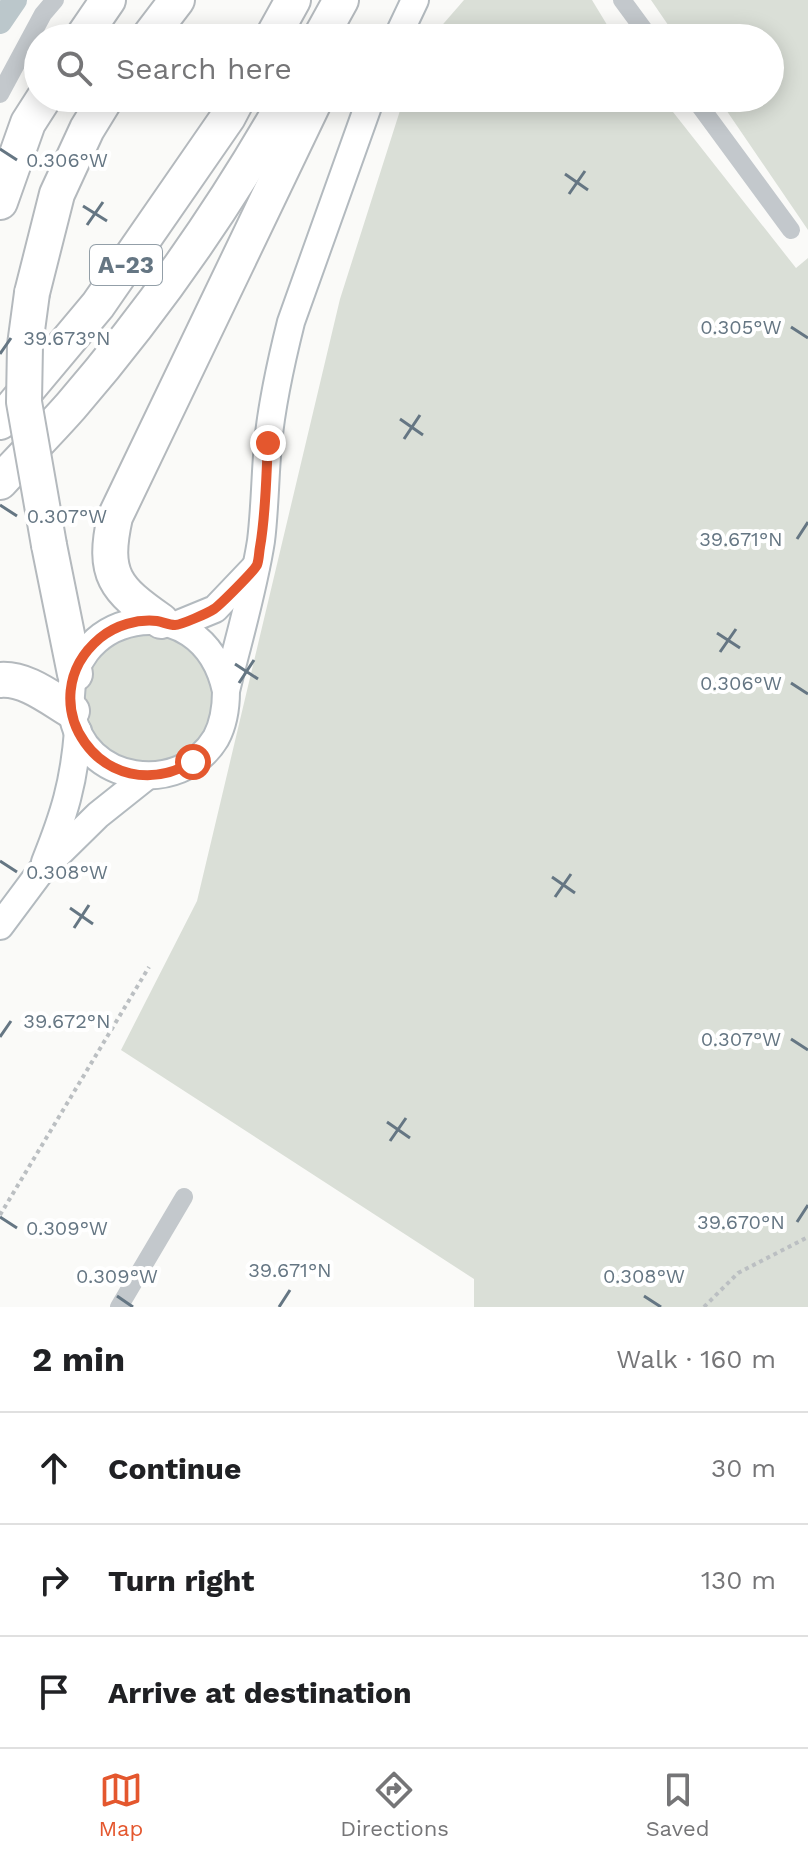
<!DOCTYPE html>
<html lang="en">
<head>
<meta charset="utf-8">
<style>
	body { margin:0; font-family:"Work Sans",sans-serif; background:#f6f6f6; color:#202124 }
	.stop { position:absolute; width:24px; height:24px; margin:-18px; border:6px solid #e4572e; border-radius:50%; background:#fff }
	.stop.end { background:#e4572e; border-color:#fff; box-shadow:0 2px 8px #0008 }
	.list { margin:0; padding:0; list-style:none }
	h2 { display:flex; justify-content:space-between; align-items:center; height:104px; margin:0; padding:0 32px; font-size:34px }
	h2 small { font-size:26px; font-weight:400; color:#757577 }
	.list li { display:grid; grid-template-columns:52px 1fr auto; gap:24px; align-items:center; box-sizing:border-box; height:112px; padding:0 32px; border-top:2px solid #e0e0e0 }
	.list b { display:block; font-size:30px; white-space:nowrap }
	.list em { font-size:26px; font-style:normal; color:#757577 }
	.icon { flex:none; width:44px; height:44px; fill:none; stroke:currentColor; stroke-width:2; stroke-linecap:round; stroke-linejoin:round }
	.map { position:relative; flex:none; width:808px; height:1307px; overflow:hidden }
	.search { position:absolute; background:#fff; box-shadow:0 4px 20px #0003; left:24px; right:24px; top:24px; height:88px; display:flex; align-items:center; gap:20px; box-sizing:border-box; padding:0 28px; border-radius:44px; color:#757577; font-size:30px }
	.sheet { height:440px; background:#fff }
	nav { display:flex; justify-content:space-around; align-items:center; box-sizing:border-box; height:112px; border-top:2px solid #e0e0e0; background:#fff; font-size:22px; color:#757577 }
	nav a { display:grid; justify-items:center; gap:4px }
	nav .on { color:#e4572e }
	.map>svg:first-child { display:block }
</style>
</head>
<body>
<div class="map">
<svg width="808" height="1307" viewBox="0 0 808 1307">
	<rect width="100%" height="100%" fill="#fafaf8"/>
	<g fill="#dadfd7">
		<polygon points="464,0 592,0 615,38 431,38"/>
		<polygon points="651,0 808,0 808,230 718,98 770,98 770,38 677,38"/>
		<polygon points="404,98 662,98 796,268 808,258 808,1307 474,1307 474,1279 121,1050 197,901 340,299"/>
		<circle cx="149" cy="698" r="65"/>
	</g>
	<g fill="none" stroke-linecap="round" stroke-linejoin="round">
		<polyline stroke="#bbc7cb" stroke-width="24" points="0,22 15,0"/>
		<defs>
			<g id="secondary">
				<polyline points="397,38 415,0"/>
				<polyline points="176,625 215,609 256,566"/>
				<path d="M226 691C202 579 57 613 72 712 82 783 180 798 216 738 224 723 226 707 226 691 238 641 253 592 261 541 265 509 265 476 268 443 272 402 281 362 291 322L371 98"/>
				<path d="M45 862C64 815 74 783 78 731"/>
				<polyline points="0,926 41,871 98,815 147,776"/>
			</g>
			<g id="highway">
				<polyline points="82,38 108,0"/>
				<polyline points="148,38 177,0"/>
				<polyline points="272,38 293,0"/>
				<polyline points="320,38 341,0"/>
				<polyline points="0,202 28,123 44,98"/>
				<polyline points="32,293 57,194 87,129 106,98"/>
				<polyline points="0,422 98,305 228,117 238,98"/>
				<path d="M0 482C23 457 48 432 71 406 153 311 225 208 287 98"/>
				<polyline points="49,545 75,674"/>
				<path d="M161 621C115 589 102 575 115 517L316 98"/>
				<path d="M0 680C26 678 50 698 72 711"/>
			</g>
		</defs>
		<use href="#secondary" stroke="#b3babf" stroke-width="30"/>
		<use href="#highway" stroke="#b4b9bd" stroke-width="38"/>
		<g stroke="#bbbfc2" stroke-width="4" stroke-dasharray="4 4" stroke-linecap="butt">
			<polyline points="0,1215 149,967"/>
			<polyline points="704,1307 738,1273 808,1237"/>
		</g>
		<g stroke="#c3c8cc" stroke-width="18">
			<polyline points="622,0 650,38"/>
			<polyline points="0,94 43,14 55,0"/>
			<polyline points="694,98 791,230"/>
			<polyline points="119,1307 184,1197"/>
		</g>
		<use href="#secondary" stroke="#fff" stroke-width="26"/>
		<use href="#highway" stroke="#fff" stroke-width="34"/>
		<defs>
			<polyline id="highway-bridge" points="32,293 25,345 24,402 49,545"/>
		</defs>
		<use href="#highway-bridge" stroke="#b4b9bd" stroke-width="38" stroke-linecap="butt"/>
		<use href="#highway-bridge" stroke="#fff" stroke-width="34"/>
	</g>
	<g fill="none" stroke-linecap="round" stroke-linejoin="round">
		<path stroke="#e4572e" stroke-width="10" d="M193 762C103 814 26 700 100 638 116 625 137 619 157 621 163 622 169 625 175 625 181 625 208 613 214 609 220 605 254 571 257 565 259 560 259 552 260 547 266 513 266 478 268 443"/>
	</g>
	<path fill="none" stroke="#657683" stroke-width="3" d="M0 149 17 160M565 174 588 190M569 194 585 171M83 206 107 221M87 225 103 202M791 327 808 338M0 354 11 338M400 419 423 435M404 439 420 415M0 505 17 516M797 539 808 522M717 633 740 648M720 652 736 629M235 664 258 679M239 683 254 660M791 683 808 694M0 861 17 872M552 877 575 893M555 897 571 874M70 908 93 924M74 928 89 905M0 1037 11 1021M791 1039 808 1050M387 1122 410 1138M390 1141 406 1118M0 1217 17 1228M797 1222 808 1205M117 1296 133 1307M644 1296 661 1307M279 1307 290 1290"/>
	<g text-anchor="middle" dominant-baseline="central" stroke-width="8" stroke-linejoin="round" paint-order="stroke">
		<rect fill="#fff" stroke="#939fa8" stroke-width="2" x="90" y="245" width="72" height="40" rx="6"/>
		<g font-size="24" font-weight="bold" fill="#657683">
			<text x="126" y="265">A-23</text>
		</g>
	</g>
	<g font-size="20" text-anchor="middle" fill="#657683" stroke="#fff" stroke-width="8" stroke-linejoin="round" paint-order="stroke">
		<text x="67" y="167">0.306°W</text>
		<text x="741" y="334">0.305°W</text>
		<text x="67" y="345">39.673°N</text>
		<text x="67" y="523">0.307°W</text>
		<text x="741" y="546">39.671°N</text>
		<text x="741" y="690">0.306°W</text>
		<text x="67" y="879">0.308°W</text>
		<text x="67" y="1028">39.672°N</text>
		<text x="741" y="1046">0.307°W</text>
		<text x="741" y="1229">39.670°N</text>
		<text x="67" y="1235">0.309°W</text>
		<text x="290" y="1277">39.671°N</text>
		<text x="117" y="1283">0.309°W</text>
		<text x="644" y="1283">0.308°W</text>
	</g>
</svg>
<div class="stop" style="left:193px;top:762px"></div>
<div class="stop end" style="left:268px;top:443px"></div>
<div class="search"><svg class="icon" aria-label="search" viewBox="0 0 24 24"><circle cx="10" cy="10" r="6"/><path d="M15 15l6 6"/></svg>Search here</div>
</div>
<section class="sheet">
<h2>2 min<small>Walk · 160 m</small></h2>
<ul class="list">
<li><svg class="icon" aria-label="ahead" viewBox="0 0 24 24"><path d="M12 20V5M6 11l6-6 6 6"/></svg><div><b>Continue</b></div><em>30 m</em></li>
<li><svg class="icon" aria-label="right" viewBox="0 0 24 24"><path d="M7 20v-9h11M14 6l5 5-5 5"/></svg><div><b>Turn right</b></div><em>130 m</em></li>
<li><svg class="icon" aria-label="arrive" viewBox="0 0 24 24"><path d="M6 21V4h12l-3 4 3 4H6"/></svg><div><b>Arrive at destination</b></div></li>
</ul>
</section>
<nav>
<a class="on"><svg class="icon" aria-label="map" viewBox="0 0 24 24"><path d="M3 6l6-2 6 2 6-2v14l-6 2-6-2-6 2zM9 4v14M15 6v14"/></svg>Map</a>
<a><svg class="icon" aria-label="directions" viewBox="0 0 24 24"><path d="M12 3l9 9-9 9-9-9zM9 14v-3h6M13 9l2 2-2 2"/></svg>Directions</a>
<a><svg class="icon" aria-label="saved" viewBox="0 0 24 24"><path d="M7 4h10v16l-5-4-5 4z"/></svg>Saved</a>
</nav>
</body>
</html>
